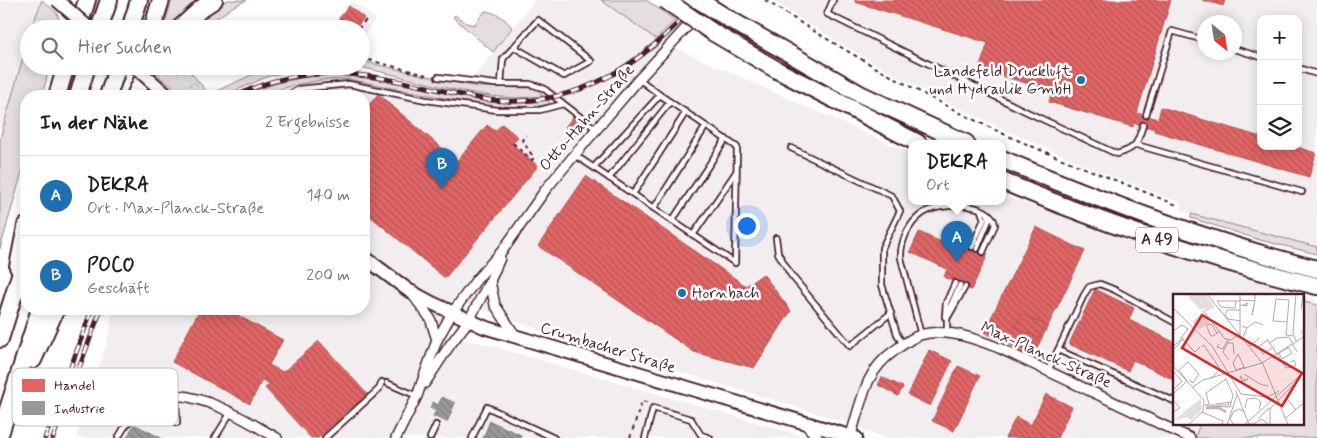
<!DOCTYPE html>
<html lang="de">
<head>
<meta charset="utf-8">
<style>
	body { margin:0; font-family:Mynerve,sans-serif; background:#f2f2f2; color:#202124 }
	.controls { position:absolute; right:15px; top:15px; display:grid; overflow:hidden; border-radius:10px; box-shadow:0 2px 12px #0003 }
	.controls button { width:45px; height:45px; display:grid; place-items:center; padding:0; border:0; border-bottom:1px solid #e0e0e0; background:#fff; color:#202124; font:25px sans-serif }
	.compass { position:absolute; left:1197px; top:15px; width:45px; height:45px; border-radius:50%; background:#fff; box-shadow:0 2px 12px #0003; rotate:150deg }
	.you { position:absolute; left:746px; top:225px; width:18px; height:18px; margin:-12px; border:4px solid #fff; border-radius:50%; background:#1a73e8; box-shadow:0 0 0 8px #1a73e833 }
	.badge { display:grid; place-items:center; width:32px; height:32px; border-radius:50%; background:#1f6fb2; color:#fff; font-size:16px; font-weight:700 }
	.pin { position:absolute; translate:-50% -41px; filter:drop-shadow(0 1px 2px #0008) }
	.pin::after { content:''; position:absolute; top:26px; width:18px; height:15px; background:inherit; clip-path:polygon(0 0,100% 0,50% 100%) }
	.popup { position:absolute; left:908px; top:140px; width:98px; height:65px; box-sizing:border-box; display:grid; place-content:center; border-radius:10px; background:#fff; filter:drop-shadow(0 1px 4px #0005); font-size:16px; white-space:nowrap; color:#757577 }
	.popup b { font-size:19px; color:#202124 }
	.popup::after { content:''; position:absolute; left:50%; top:100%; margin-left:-10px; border:10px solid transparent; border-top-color:#fff }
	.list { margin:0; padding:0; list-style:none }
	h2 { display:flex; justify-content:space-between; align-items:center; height:65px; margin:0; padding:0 20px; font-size:21px }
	h2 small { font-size:16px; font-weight:400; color:#757577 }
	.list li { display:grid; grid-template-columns:32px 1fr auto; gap:15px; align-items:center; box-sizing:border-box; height:80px; padding:0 20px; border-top:1px solid #e0e0e0 }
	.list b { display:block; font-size:19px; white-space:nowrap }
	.list p { margin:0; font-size:16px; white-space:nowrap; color:#757577 }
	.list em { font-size:16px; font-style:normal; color:#757577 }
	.icon { flex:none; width:28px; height:28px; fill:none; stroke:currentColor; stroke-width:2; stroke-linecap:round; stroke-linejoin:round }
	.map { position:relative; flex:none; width:1317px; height:438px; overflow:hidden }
	.search { position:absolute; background:#fff; box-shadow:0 2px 12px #0003; left:20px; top:20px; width:350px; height:55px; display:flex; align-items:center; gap:12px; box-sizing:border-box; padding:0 18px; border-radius:28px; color:#757577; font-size:19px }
	.panel { position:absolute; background:#fff; box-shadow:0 2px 12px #0003; left:20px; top:90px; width:350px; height:225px; border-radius:20px }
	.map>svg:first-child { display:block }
</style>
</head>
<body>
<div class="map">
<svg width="1317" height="438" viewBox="0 0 1317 438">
	<defs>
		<pattern id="forest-crowns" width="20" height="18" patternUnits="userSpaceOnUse" patternTransform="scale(1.25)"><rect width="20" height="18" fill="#e5dee0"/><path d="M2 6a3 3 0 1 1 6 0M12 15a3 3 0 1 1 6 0" fill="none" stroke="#c6bec0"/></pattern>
		<pattern id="shops-back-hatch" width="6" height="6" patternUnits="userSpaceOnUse" patternTransform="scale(1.25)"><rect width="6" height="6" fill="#e06666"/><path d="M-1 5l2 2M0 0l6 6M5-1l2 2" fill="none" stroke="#b85354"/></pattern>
		<pattern id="industry-back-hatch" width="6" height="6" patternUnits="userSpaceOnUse" patternTransform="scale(1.25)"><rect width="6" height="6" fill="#999"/><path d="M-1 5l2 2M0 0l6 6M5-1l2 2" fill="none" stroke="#7f7c7d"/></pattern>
	</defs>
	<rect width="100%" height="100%" fill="#fff"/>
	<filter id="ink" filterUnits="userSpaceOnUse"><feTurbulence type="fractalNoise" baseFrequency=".02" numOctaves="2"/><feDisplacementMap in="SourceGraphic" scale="10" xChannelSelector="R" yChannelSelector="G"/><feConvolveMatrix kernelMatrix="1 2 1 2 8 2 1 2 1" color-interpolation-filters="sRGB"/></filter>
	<g filter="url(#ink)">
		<g fill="#f2eeef" fill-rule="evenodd">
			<polygon points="0,0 42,0 31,29 29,29 29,36 0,139"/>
			<polygon points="535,0 601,0 656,39 912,154 912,201 1002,201 1002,195 1300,295 1174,296 1174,424 1303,424 1303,296 1317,301 1317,438 887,438 826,416 544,331 453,299 435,336 478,342 797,434 802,438 76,438 109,335 113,309 364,309 364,96 243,96 259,88 292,78 339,74 369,76 400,82 458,96"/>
			<path d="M773 0H1317V247L1182 211 1181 203 1089 167 997 126 936 97 870 61 800 19ZM1261 19H1298V146H1261ZM1204 22H1234V52H1204Z"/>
			<polygon points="351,1 376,19 361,39 361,29 329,29"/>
		</g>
		<g fill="#e5dee0" stroke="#987e86">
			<polygon points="42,0 57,13 62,29 31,29"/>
			<polygon points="172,0 204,0 186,12 170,29 163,29"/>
			<polygon points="228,0 247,0 234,6 201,29 185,29 206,12"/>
			<polygon points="601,0 646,0 675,20 656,39"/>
			<path d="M485 11C495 12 507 19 512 28L493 52 453 17 455 15 466 23 474 25Z"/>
			<polygon points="29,36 29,66 50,66 42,96 26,96 26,158 0,249 0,139"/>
			<polygon points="361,61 477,87 536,88 543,96 515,98 490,96 452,89 369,69 340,66 361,66"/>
			<polygon points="271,66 316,66 269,76 223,96 211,96 210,94"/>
			<path d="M339 74C360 76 380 78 401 82 453 93 494 110 549 100V104L533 107 496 108 348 79 322 80 294 85 258 96H243C273 81 305 76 339 74Z"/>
			<polygon points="1191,214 1317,247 1317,254 1260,240 1191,218"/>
			<polygon points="1303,302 1317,305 1317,438 1198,438 1195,437 1200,424 1303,424"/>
		</g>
		<polygon fill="url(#forest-crowns)" stroke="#987e86" points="157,66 185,66 211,96 182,96 154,72"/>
		<g fill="url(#shops-back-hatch)" stroke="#b35154">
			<polygon points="855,0 1171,0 1137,113 1158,119 1161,107 1261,137 1261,146 1294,146 1316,153 1309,177 1154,131 1155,129 1134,123 1133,127 1049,102 1052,91 979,69 988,43 855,2"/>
			<polygon points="1202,0 1225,0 1223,6"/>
			<polygon points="349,6 364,18 355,29 350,27 349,29 331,29"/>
			<polygon points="378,94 457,161 487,125 495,131 502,124 518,137 512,144 538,166 445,278 364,211 364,111"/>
			<polygon points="573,117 581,126 575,136 565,127"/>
			<polygon points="586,176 746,286 763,274 791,311 754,368 694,352 538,246"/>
			<polygon points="1036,227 1085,251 1033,356 984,332"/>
			<polygon points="919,232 957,249 960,241 988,254 971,290 944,277 947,269 910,252"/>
			<polygon points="1095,289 1134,308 1129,320 1174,342 1174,380 1133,360 1128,371 1069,344"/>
			<polygon points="200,309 226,309 283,340 269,365 283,372 319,341 367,394 318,438 311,438 265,388 270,384 262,380 250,404 172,362"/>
			<polygon points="1022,314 1045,325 1039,338 1015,327"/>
			<polygon points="929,350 952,361 930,406 908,395"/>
			<polygon points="958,366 980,376 954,431 932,421"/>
			<polygon points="882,377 903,387 898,396 878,385"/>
			<polygon points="1046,394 1072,407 1057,438 1005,438 1016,417 1031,425"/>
		</g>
		<g fill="url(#industry-back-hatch)" stroke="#817478">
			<polygon points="442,397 455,403 447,422 433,416 436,411 430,408 433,402 438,405"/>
			<polygon points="490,421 521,435 520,438 483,438"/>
			<polygon points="134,424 161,438 127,438"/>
		</g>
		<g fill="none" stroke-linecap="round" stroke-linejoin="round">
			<defs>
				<g id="service">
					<path d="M833 0 827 14 1027 112 1117 154C1137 148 1137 144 1143 125"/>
					<polyline points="1234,49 1261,57"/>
					<polyline points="1298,68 1317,74"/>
					<polyline points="438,77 495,84 530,84 543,88 596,129"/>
					<polyline points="639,79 660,95"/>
					<polyline points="501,84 503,59 538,20 591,61 564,76 514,47"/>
					<polyline points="287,96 299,89 349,84 426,100 497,110 540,110 563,104"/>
					<polyline points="1146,115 1172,31 1204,40"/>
					<polyline points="1137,145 1302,192"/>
					<polyline points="791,148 892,196 900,211 882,248 882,285 897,334 903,345"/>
					<polyline points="575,155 735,263 737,147 660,95 594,167"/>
					<polyline points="609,178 670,102"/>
					<polyline points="633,194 686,112"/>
					<polyline points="654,208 706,126"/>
					<polyline points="672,221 726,139"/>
					<polyline points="693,235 736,172"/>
					<polyline points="776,238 778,253 791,275 850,346 891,313"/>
					<polyline points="972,247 984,219 981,211"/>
					<polyline points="977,249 989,220 988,214"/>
					<polyline points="945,317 946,303 955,283"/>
					<polyline points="948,317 965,287"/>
					<polyline points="947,333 947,314 960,285"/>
					<path d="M921 335 901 258C900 242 909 223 922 214 938 202 992 200 995 225L983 252"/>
					<polyline points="1058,350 1174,401"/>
					<polyline points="1048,371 1084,295 1089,287 1100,284 1115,290 1174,322"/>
					<polyline points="387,383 417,396"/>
					<polyline points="118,438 124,428 150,397 176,395 177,423"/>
					<polyline points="215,438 231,412"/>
					<polyline points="325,438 379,389 382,382"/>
					<polyline points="430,438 436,425"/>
					<polyline points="472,438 487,407 554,438"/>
					<polyline points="645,438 653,408 691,419 701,435 710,438"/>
				</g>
				<g id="minor">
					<polyline points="490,281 495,305 517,338"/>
					<polyline points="412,294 430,318 437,340"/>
					<polyline points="425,383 450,345 469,320 490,281 500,258"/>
					<path d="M176 395C214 399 245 420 277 438"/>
					<polyline points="805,424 818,438"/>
					<polyline points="396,438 417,396 437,340 452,313 477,279 503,250 546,189 561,171 639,79 708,4"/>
					<path d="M850 438C856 419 861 397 869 380 875 368 884 358 894 351 902 345 911 338 920 335 945 327 976 339 999 348L1190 438"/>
				</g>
				<polyline id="secondary" points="364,257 408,290 432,303 484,327 856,438"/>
				<g id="motorway">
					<polyline points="729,19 860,94 966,143"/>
					<polyline points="78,29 87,0"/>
					<polyline points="99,29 109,0"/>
					<polyline points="130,29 139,0"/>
					<polyline points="152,29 161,0"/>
					<polyline points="179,29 202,8 214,0"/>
					<polyline points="714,33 777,70 918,143"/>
					<polyline points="57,96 66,66"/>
					<polyline points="78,96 87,66"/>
					<polyline points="108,96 118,66"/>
					<polyline points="135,96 149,66"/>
					<path d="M1002 159C1105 202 1209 242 1317 269"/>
					<path d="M1002 181C1104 224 1209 260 1317 286"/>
					<polyline points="18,267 26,226"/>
					<polyline points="0,339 26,256"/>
					<polyline points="33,360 56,309"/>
					<polyline points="0,434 40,309"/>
				</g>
			</defs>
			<use href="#service" stroke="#4a1f2b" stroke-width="8"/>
			<use href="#minor" stroke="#4a1f2b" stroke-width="12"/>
			<use href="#secondary" stroke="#4a1f2b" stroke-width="16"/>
			<use href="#motorway" stroke="#4a1f2b" stroke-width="20"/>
			<g stroke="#4a1f2b" stroke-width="2" stroke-dasharray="4 4" stroke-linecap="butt">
				<path d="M765 0C839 48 914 91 993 129 1053 157 1117 180 1179 206"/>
				<polyline points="358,29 366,20"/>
				<polyline points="361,58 431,76"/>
				<polyline points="513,143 532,160 534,158 522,140 526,135"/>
				<polyline points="630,438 642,401 649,403"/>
			</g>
			<use href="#service" stroke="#fff" stroke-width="4.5"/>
			<use href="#minor" stroke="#fff" stroke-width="9"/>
			<use href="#secondary" stroke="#fff" stroke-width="12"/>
			<use href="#motorway" stroke="#fff" stroke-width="16"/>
			<defs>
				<g id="rail">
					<path d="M236 96C302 63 358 72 427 87 448 92 469 97 490 100 578 109 644 64 699 0"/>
					<polyline points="45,438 92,309"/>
					<polyline points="53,438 101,309"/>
				</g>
			</defs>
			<use href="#rail" stroke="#4a1f2b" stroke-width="5"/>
			<use href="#rail" stroke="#fff" stroke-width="3" stroke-dasharray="9" stroke-linecap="butt"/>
			<defs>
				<g id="secondary-bridge">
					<polyline points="57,0 90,29"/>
					<polyline points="134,66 168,96"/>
				</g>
				<g id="motorway-bridge">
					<polyline points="665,0 714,33"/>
					<polyline points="698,0 729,19"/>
				</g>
			</defs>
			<use href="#secondary-bridge" stroke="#4a1f2b" stroke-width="16" stroke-linecap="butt"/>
			<use href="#motorway-bridge" stroke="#4a1f2b" stroke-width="20" stroke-linecap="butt"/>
			<use href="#secondary-bridge" stroke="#fff" stroke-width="12"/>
			<use href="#motorway-bridge" stroke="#fff" stroke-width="16"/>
		</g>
	</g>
	<g fill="#1f6fb2" stroke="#fff" stroke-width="2">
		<circle cx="1081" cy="80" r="5"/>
		<circle cx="682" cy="293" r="5"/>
	</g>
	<g text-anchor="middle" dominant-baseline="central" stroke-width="5" stroke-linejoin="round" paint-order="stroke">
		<rect fill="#fff" stroke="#80626b" stroke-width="1" x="1136" y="227.5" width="42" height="25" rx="4"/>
		<g font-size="15" font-weight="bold" fill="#4a1f2b">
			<text x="1157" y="240">A 49</text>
		</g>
		<g font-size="16" fill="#4a1f2b" stroke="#fff" text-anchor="end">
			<text x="1071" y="71">Landefeld Druckluft<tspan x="1071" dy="18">und Hydraulik GmbH</tspan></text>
			<text x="692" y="293" text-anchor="start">Hornbach</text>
		</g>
		<g font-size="16" fill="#4a1f2b" stroke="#fff">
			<text transform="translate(587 118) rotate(-49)">Otto-Hahn-Straße</text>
			<text transform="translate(608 348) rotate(17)">Crumbacher Straße</text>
			<text transform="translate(1046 355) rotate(24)">Max-Planck-Straße</text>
		</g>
	</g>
	<g transform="translate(1173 294)">
		<rect width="131" height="131" fill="#fff"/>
		<path d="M19 0H32L42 13 33 18 31 14 28 16 15 3ZM31 18 38 27 27 35 19 28ZM28 104 29 115 18 126 14 123 0 127Z" fill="#e5dee0"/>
		<path fill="none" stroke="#c1b3b6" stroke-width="2.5" d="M33 114H46L53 118"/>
		<path fill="none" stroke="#b7a5aa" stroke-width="1" d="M34 0 90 70 115 131M123 0 120 39 123 47M67 6 82 7V0M63 7H44L48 13 62 14 63 7H67M67 11 74 12V11L75 9 70 11M81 11 79 21 82 7M0 14 39 52 68 100 94 103 106 97M128 15 130 0M30 16 52 45 58 46 66 40M67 16H54L52 21 55 25 68 27M114 28 100 27 103 5 116 6 113 41 120 42M69 32 74 34 70 43 78 52 86 44M74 34 82 28 90 31M0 37 9 31 15 35 7 45M44 39 38 30 33 31 38 42H40L46 38M67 45V0M94 45 113 74M10 46 22 58 27 53M55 49H60L61 60M97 49 104 44 116 43 124 58M46 50 44 53 50 55 54 47M82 50 85 53 95 46M0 52 11 44 0 56M114 52 119 59 109 65 106 59 115 54M28 53 31 51 47 75 38 85M86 54 90 60 99 54M56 66 50 58 56 46M0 72 31 106 30 117 15 131M72 73 63 76 60 69 65 60 72 75M113 74 123 72 121 66 118 68M0 77 9 87 0 96M71 80 87 90 95 92M72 86 67 82 69 87 74 86 75 84M14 87 6 76 15 68 26 80 20 89 16 86M20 93 30 86 89 69 132 42 128 37M63 97 76 131M0 100 14 87M116 102 114 105 123 116M0 106 7 114 0 118M43 110 58 108M36 111H55L56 108M32 112 57 113 60 101 53 85 33 99 36 110 32 111M72 114 74 105 83 104 88 108 86 115M29 118 50 127 49 131M113 124 132 108M85 125 96 114M77 129 78 131 89 125 95 131M54 131 64 101M61 131 57 125 61 117 67 115 71 118M71 131 132 77M97 131V115L120 91"/>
		<path fill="#d62828" fill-opacity="0.15" stroke="#d62828" stroke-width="2.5" d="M29 21 129 79 109 112 9 54Z"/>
		<rect width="131" height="131" fill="none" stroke="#4a1f2b" stroke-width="2.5"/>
	</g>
	<rect x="12" y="368" width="166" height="58" rx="8" fill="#fff" stroke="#c9bcbf" stroke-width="1"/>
	<rect x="22" y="379" width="23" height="13" fill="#e06666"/>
	<rect x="22" y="401" width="23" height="14" fill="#999"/>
	<g font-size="14" fill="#4a1f2b">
		<text x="54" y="390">Handel</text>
		<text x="54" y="413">Industrie</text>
	</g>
</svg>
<div class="controls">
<button>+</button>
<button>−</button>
<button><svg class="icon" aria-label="layers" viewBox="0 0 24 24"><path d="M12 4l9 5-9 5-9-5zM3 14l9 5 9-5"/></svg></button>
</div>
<svg class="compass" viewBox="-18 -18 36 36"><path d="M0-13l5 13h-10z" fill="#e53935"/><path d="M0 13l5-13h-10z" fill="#757577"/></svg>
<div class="you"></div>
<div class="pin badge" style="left:957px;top:262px">A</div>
<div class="popup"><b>DEKRA</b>Ort</div>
<div class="pin badge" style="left:442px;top:189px">B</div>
<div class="search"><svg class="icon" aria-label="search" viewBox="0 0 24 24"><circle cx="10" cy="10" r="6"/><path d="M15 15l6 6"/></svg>Hier suchen</div>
<section class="panel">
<h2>In der Nähe<small>2 Ergebnisse</small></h2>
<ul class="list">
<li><span class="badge">A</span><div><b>DEKRA</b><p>Ort · Max-Planck-Straße</p></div><em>140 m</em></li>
<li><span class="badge">B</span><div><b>POCO</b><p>Geschäft</p></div><em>200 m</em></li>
</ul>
</section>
</div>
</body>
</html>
